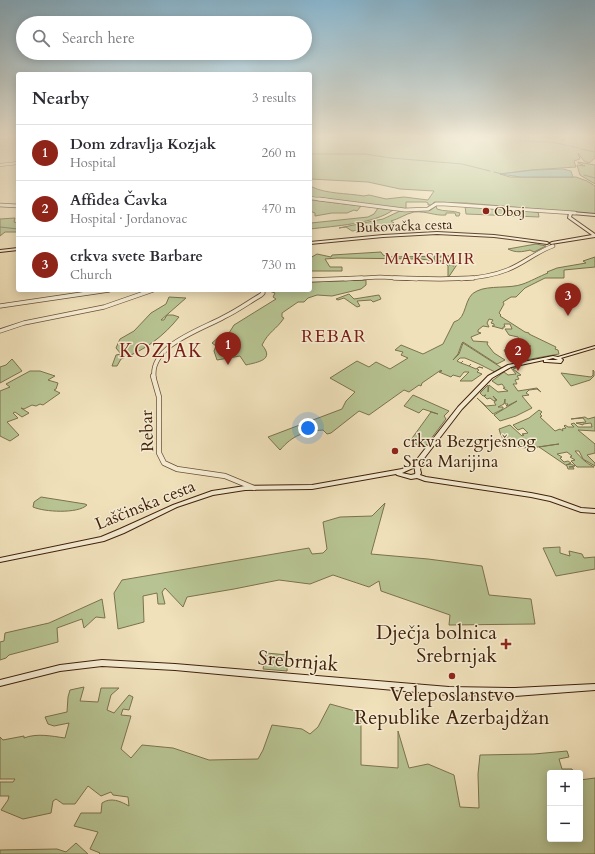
<!DOCTYPE html>
<html lang="en">
<head>
<meta charset="utf-8">
<style>
	body { margin:0; font-family:Cardo,serif; background:#f7f7f7; color:#2b2b33 }
	.controls { position:absolute; right:12px; bottom:12px; display:grid; overflow:hidden; border-radius:4px; box-shadow:0 2px 10px #0003 }
	.controls button { width:36px; height:36px; display:grid; place-items:center; padding:0; border:0; border-bottom:1px solid #e1e1e2; background:#fff; color:#2b2b33; font:20px sans-serif }
	.you { position:absolute; left:308px; top:428px; width:14px; height:14px; margin:-10px; border:3px solid #fff; border-radius:50%; background:#1a73e8; box-shadow:0 0 0 6px #1a73e833 }
	.badge { display:grid; place-items:center; width:26px; height:26px; border-radius:50%; background:#8f2418; color:#fff; font-size:13px; font-weight:700 }
	.pin { position:absolute; translate:-50% -33px; filter:drop-shadow(0 1px 2px #0008) }
	.pin::after { content:''; position:absolute; top:21px; width:14px; height:12px; background:inherit; clip-path:polygon(0 0,100% 0,50% 100%) }
	.list { margin:0; padding:0; list-style:none }
	h2 { display:flex; justify-content:space-between; align-items:center; height:52px; margin:0; padding:0 16px; font-size:17px }
	h2 small { font-size:13px; font-weight:400; color:#7c7c81 }
	.list li { display:grid; grid-template-columns:26px 1fr auto; gap:12px; align-items:center; box-sizing:border-box; height:56px; padding:0 16px; border-top:1px solid #e1e1e2 }
	.list b { display:block; font-size:15px; white-space:nowrap }
	.list p { margin:0; font-size:13px; white-space:nowrap; color:#7c7c81 }
	.list em { font-size:13px; font-style:normal; color:#7c7c81 }
	.icon { flex:none; width:22px; height:22px; fill:none; stroke:currentColor; stroke-width:2; stroke-linecap:round; stroke-linejoin:round }
	.map { position:relative; flex:none; width:595px; height:854px; overflow:hidden }
	.search { position:absolute; background:#fff; box-shadow:0 2px 10px #0003; left:16px; top:16px; width:296px; height:44px; display:flex; align-items:center; gap:10px; box-sizing:border-box; padding:0 14px; border-radius:22px; color:#7c7c81; font-size:15px }
	.panel { position:absolute; background:#fff; box-shadow:0 2px 10px #0003; left:16px; top:72px; width:296px; height:220px; border-radius:4px }
	.map>svg:first-child { display:block }
</style>
</head>
<body>
<div class="map">
<svg width="595" height="854" viewBox="0 0 595 854">
	<rect width="100%" height="100%" fill="#f0e1bb"/>
	<filter id="stains"><feTurbulence type="fractalNoise" baseFrequency=".005" numOctaves="4"/><feColorMatrix values="0 0 0 0 .2 0 0 0 0 .09 0 0 0 0 .02 0 0 0 .5 -.17"/></filter>
	<radialGradient id="worn" r=".72"><stop offset=".6" stop-color="#630" stop-opacity="0"/><stop offset="1" stop-color="#630" stop-opacity=".3"/></radialGradient>
	<g fill="#b7c392" stroke="#7c724e">
		<path d="M310 137H559L564 141 563 139 565 138 595 137V158L589 163 584 161 578 153 580 159 574 161 576 167 531 170 500 174 510 177H576L587 181 595 186V214L466 203 434 202 432 205H428V203L426 202H406V208L409 210 310 197V187H312C327 194 346 193 364 196L369 195 386 199 404 197 428 200 434 191 400 189 368 182 310 179Z"/>
		<polygon points="578,162 595,165 595,184 580,175 577,165 585,166 578,163"/>
		<polygon points="311,200 361,206 357,211 354,210 347,213 332,213 315,216 315,213 310,211"/>
		<path d="M436 206 437 209C444 212 453 210 460 213L459 216H456L455 213H446V215C434 216 428 211 414 212 405 214 399 219 391 221L394 223 391 224 394 225 392 227H377V228L352 231 346 227 339 228 383 219 400 211 431 210Z"/>
		<polygon points="465,206 538,212 539,217 466,214"/>
		<path d="M378 208 393 210C374 224 334 226 310 229L311 223 368 217 374 214Z"/>
		<polygon points="15,218 14,222 18,223 18,232 5,232 0,236 0,219"/>
		<path d="M536 244 546 246 534 252 530 250C522 252 516 253 508 249Z"/>
		<polygon points="381,252 383,255 388,257 449,256 434,258 435,260 458,263 448,278 448,266 446,264 454,266 453,264 421,259 337,258 325,259 330,267 342,267 342,271 310,271 310,258 317,254 331,257 332,255"/>
		<path d="M595 257V267L564 270V278H545L525 288 516 297H511L503 302 504 304 499 313 501 315 500 316 525 332 529 333V334L556 347 555 349 558 350 559 354 514 362 510 355 507 356 504 350 506 349V347H511L513 354H521L519 347 531 346H522L518 337 509 335 505 329H512L510 324H504L505 327H503V329L492 326H494V324L491 323 493 320 489 319 487 323 489 327 483 326 478 330V332L481 333 471 337 473 341 488 342 487 344 494 353 505 360 497 364 463 342 462 343 458 354 453 360 459 354 463 343 502 368 495 372 479 364 465 358H460L457 361 461 363 463 361 461 363 469 366 471 364 469 366 476 369 479 367 483 368 479 367 477 369 479 370 477 372 482 374 472 381H460L469 372H464L460 377 453 375 451 377 439 372 442 371 441 370 422 383 421 386 419 385 409 392 404 390 369 415 359 411 331 433 327 434 323 430C303 432 293 435 280 450L268 437 342 409 346 401 355 392 330 378 357 361 369 367 376 362 390 369 408 358 401 355 403 352 395 350 401 345 423 354 443 344 454 322C468 319 463 296 477 291 489 285 510 289 523 284 529 282 540 276 548 273L547 272 557 268 586 263 583 261Z"/>
		<path d="M366 280V285L361 289 332 296 317 295 308 298 304 302H298L282 313V317L284 318C276 330 269 331 262 345 275 360 258 362 246 365L240 356 217 360 214 351 216 346 212 343 220 336 229 333 234 325 276 299 273 297 275 293 266 290H310V282Z"/>
		<polygon points="349,294 354,299 379,295 381,299 373,302 371,300 357,301 360,306 357,307 344,298 338,300 336,299"/>
		<path d="M169 297 186 298 161 320H164L167 315H173L179 317C164 336 144 351 121 359L117 366H112L116 355 121 354 116 348 120 339 134 331 151 313 166 304Z"/>
		<polygon points="12,359 22,371 0,383 0,367 6,365"/>
		<polygon points="515,367 516,368 513,369 521,375 517,376 519,379 515,380 517,384 513,384 518,391 537,388 541,392 537,389 529,390 526,393 529,395 522,396 532,408 516,416 500,421 494,415 517,401 507,406 506,406 508,404 505,404 505,399 504,404 498,407 503,407 503,409 493,414 477,398 486,406 496,405 494,402 497,400 493,396 496,400 494,401 490,398 487,399 484,396 486,395 483,396 480,393 488,385 488,392 489,385 498,392 508,391 503,388 505,388 502,384 498,385 492,381 504,372 508,375 516,374 511,368"/>
		<polygon points="593,370 594,371 594,376 590,380 571,386 561,373 591,377 593,375"/>
		<polygon points="30,371 40,371 55,376 48,380 58,383 56,389 54,390 60,393 43,405 40,404 36,406 32,405 24,409 21,408 29,413 22,417 15,412 13,413 18,418 7,422 19,435 10,441 0,436 0,391 10,387 6,384"/>
		<polygon points="413,395 449,411 444,416 446,419 424,448 410,441 431,412 438,414 423,409 419,413 404,406"/>
		<path d="M539 410 542 412 540 414 542 416 540 417 555 431 560 429 563 431 562 429 566 428 564 426 565 425 568 427H574L571 424 574 423 578 427H592L591 423 583 424V425L576 423 586 422 583 418 571 419 585 417 588 419 595 417V431L578 430 595 444V453L587 455 595 463V466L583 459 579 451H575C581 458 586 463 594 467H577L571 461 575 460 570 457 572 456 567 452 557 454 562 457 560 458 564 462 568 461 571 463 566 465 571 464 575 466 569 467H573L574 469H568L567 466 539 447 559 444C538 446 505 457 499 429L510 425 522 436 524 435 522 434 528 433 523 428 518 430 513 425 529 418Z"/>
		<path d="M41 497 85 504 87 505C78 514 44 512 33 507L34 502Z"/>
		<polygon points="385,503 371,554 428,559 482,566 489,595 531,599 535,624 449,625 450,615 381,591 379,581 369,587 333,575 310,584 279,580 234,589 187,597 183,607 165,588 162,592 165,604 158,604 157,593 143,596 144,622 118,629 114,593 122,580 309,548 312,554 323,553 327,549 323,522 340,517 372,516"/>
		<polygon points="560,547 560,553 570,556 569,551 582,554 584,558 595,557 595,569 556,576 543,548"/>
		<polygon points="102,599 105,618 96,617 84,628 82,619 57,628 58,642 9,655 6,658 0,660 0,642 4,641 5,633 49,623"/>
		<polygon points="266,653 288,655 287,671 263,669"/>
		<path d="M84 687 80 701 98 702 101 688H119L111 695 107 710 114 713 129 695 133 697 129 710 123 709 121 715 131 716 121 749 131 758 142 745 173 748 209 760 258 759 263 750 272 725 302 729 310 734 318 727 330 704 359 712 361 716V765L398 768V731L409 768 428 764 454 775 460 807 479 808 478 774 480 755 534 754 567 751 569 757 559 759 562 769H572L574 773H550V839H580V780L595 778V854H99L100 853 90 849 98 832 74 826 81 813H101L102 803C111 797 120 801 129 806L128 797 113 795 111 792 101 796 88 786 75 804H63L56 799 53 801 51 813 23 819 1 810 8 800 9 796H0V782H13L15 779H0V737L3 740 24 736V738C37 733 51 736 65 738L69 723 54 726 48 724 45 717 67 712 68 697 70 690Z"/>
		<polygon points="76,843 88,854 0,854 0,850 57,849 66,852"/>
	</g>
	<polygon fill="#9abeb0" stroke="#767f6e" points="563,169 571,171 573,177 521,177 500,174 534,170"/>
	<g fill="none" stroke-linecap="round" stroke-linejoin="round">
		<g stroke="#767f6e" stroke-width="1">
			<polyline points="519,141 551,142 579,148"/>
			<polyline points="581,149 595,152"/>
			<polyline points="310,154 365,154 391,158 462,164 490,171"/>
			<polyline points="494,172 502,174"/>
			<polyline points="584,175 595,178"/>
			<polyline points="0,227 18,229"/>
		</g>
		<defs>
			<g id="tertiary-far3">
				<polyline points="0,165 18,163"/>
				<polyline points="310,198 327,200"/>
			</g>
			<g id="tertiary-far2">
				<polyline points="319,199 405,210 428,209 436,204 444,204 575,213"/>
				<polyline points="0,205 18,206"/>
				<polyline points="345,279 380,277 417,279"/>
				<path d="M461 279C476 278 492 276 507 270 523 264 536 252 553 246"/>
			</g>
			<g id="tertiary-far1">
				<polyline points="394,278 440,279 473,278"/>
				<polyline points="310,280 362,278"/>
				<polyline points="0,306 109,290"/>
				<polyline points="0,331 24,323 104,307 153,290"/>
				<path d="M154 377C150 345 203 329 224 317 237 311 249 302 261 295L263 293 262 290"/>
			</g>
			<polyline id="tertiary" points="153,376 159,397 159,453 164,463 177,469 225,476 254,488"/>
			<g id="secondary">
				<polygon points="572,212 595,214 595,216 572,214 571,217 595,234 595,237 551,244 550,243 552,242 592,235 568,218 569,213"/>
				<polygon points="437,232 494,235 547,242 549,243 547,244 494,237 437,234 383,237 310,244 310,242 383,235"/>
				<polygon points="18,248 18,250 0,252 0,250"/>
				<path d="M595 346V348L561 358 563 360 561 363 546 362H544V360L511 367 492 378 462 409 422 461 423 462 420 469 421 473 420 475 426 477 531 493 551 497 581 508 595 509V513L581 512 550 501 531 497 425 481 417 478 411 479 397 475 396 474 312 489 245 490 213 495 177 507 124 533 104 541 0 562V558L101 537 120 529 173 505 212 491 245 486 312 485 402 469 414 463 458 407 488 376 508 365 553 356 558 357ZM553 358 558 360H546ZM415 467C414 470 416 472 415 474L411 475 402 473Z"/>
				<polygon points="102,660 175,664 449,687 515,688 595,684 595,690 515,696 449,695 175,670 102,666 60,671 0,686 0,680 60,665"/>
			</g>
		</defs>
		<use href="#tertiary-far3" stroke="#6c5136" stroke-width="3.5"/>
		<use href="#tertiary-far2" stroke="#6c5136" stroke-width="4.5"/>
		<use href="#tertiary-far1" stroke="#6c5136" stroke-width="5"/>
		<use href="#tertiary" stroke="#6c5136" stroke-width="6"/>
		<use href="#secondary" stroke="#40210a" stroke-width="2"/>
		<use href="#tertiary-far3" stroke="#f5ecd3" stroke-width="2.5"/>
		<use href="#tertiary-far2" stroke="#f5ecd3" stroke-width="3"/>
		<use href="#tertiary-far1" stroke="#f5ecd3" stroke-width="3.5"/>
		<use href="#tertiary" stroke="#f5ecd3" stroke-width="4.5"/>
		<use href="#secondary" fill="#f5ecd3" fill-rule="evenodd"/>
	</g>
	<linearGradient id="sky" x2="0" y2="1"><stop stop-color="#89b8d2"/><stop offset="0.53" stop-color="#f8f2e0"/><stop offset="1" stop-color="#f8f2e0" stop-opacity="0"/></linearGradient>
	<rect width="595" height="257" fill="url(#sky)"/>
	<g fill="#8f2418" stroke="#f5ecd3" stroke-width="1.5">
		<circle cx="486" cy="211" r="4"/>
		<circle cx="395" cy="451" r="4"/>
		<path d="M504 638h4v4h4v4h-4v4h-4v-4h-4v-4h4z"/>
		<circle cx="452" cy="676" r="4"/>
	</g>
	<g text-anchor="middle" dominant-baseline="central" stroke-width="3" stroke-linejoin="round" paint-order="stroke">
		<g font-size="14" fill="#40210a" stroke="#f5ecd3" text-anchor="start">
			<text x="494" y="211">Oboj</text>
		</g>
		<g font-size="14" fill="#40210a" stroke="#f5ecd3">
			<text transform="translate(404 226) rotate(-2)">Bukovačka cesta</text>
		</g>
		<g font-size="16" letter-spacing="1" fill="#7a1f14" stroke="#f5ecd3">
			<text x="430" y="259">MAKSIMIR</text>
		</g>
		<g font-size="17" fill="#40210a" stroke="#f5ecd3">
			<text transform="translate(147 431) rotate(-92)">Rebar</text>
			<text transform="translate(145 505) rotate(-22)">Laščinska cesta</text>
		</g>
		<g font-size="17" fill="#40210a" stroke="#f5ecd3" text-anchor="start">
			<text x="403" y="441">crkva Bezgrješnog<tspan x="403" dy="20">Srca Marijina</tspan></text>
		</g>
		<g font-size="18" letter-spacing="1" fill="#7a1f14" stroke="#f5ecd3">
			<text x="334" y="336">REBAR</text>
		</g>
		<g font-size="19" letter-spacing="1" fill="#7a1f14" stroke="#f5ecd3">
			<text x="161" y="351">KOZJAK</text>
		</g>
		<g font-size="20" fill="#40210a" stroke="#f5ecd3" text-anchor="end">
			<text x="497" y="632">Dječja bolnica<tspan x="497" dy="23">Srebrnjak</tspan></text>
			<text x="452" y="694" text-anchor="middle">Veleposlanstvo<tspan x="452" dy="23">Republike Azerbajdžan</tspan></text>
		</g>
		<g font-size="20" fill="#40210a" stroke="#f5ecd3">
			<text transform="translate(298 661) rotate(5)">Srebrnjak</text>
		</g>
	</g>
	<rect width="100%" height="100%" filter="url(#stains)"/>
	<rect width="100%" height="100%" fill="url(#worn)"/>
</svg>
<div class="controls">
<button>+</button>
<button>−</button>
</div>
<div class="you"></div>
<div class="pin badge" style="left:228px;top:365px">1</div>
<div class="pin badge" style="left:518px;top:371px">2</div>
<div class="pin badge" style="left:568px;top:316px">3</div>
<div class="search"><svg class="icon" aria-label="search" viewBox="0 0 24 24"><circle cx="10" cy="10" r="6"/><path d="M15 15l6 6"/></svg>Search here</div>
<section class="panel">
<h2>Nearby<small>3 results</small></h2>
<ul class="list">
<li><span class="badge">1</span><div><b>Dom zdravlja Kozjak</b><p>Hospital</p></div><em>260 m</em></li>
<li><span class="badge">2</span><div><b>Affidea Čavka</b><p>Hospital · Jordanovac</p></div><em>470 m</em></li>
<li><span class="badge">3</span><div><b>crkva svete Barbare</b><p>Church</p></div><em>730 m</em></li>
</ul>
</section>
</div>
</body>
</html>
